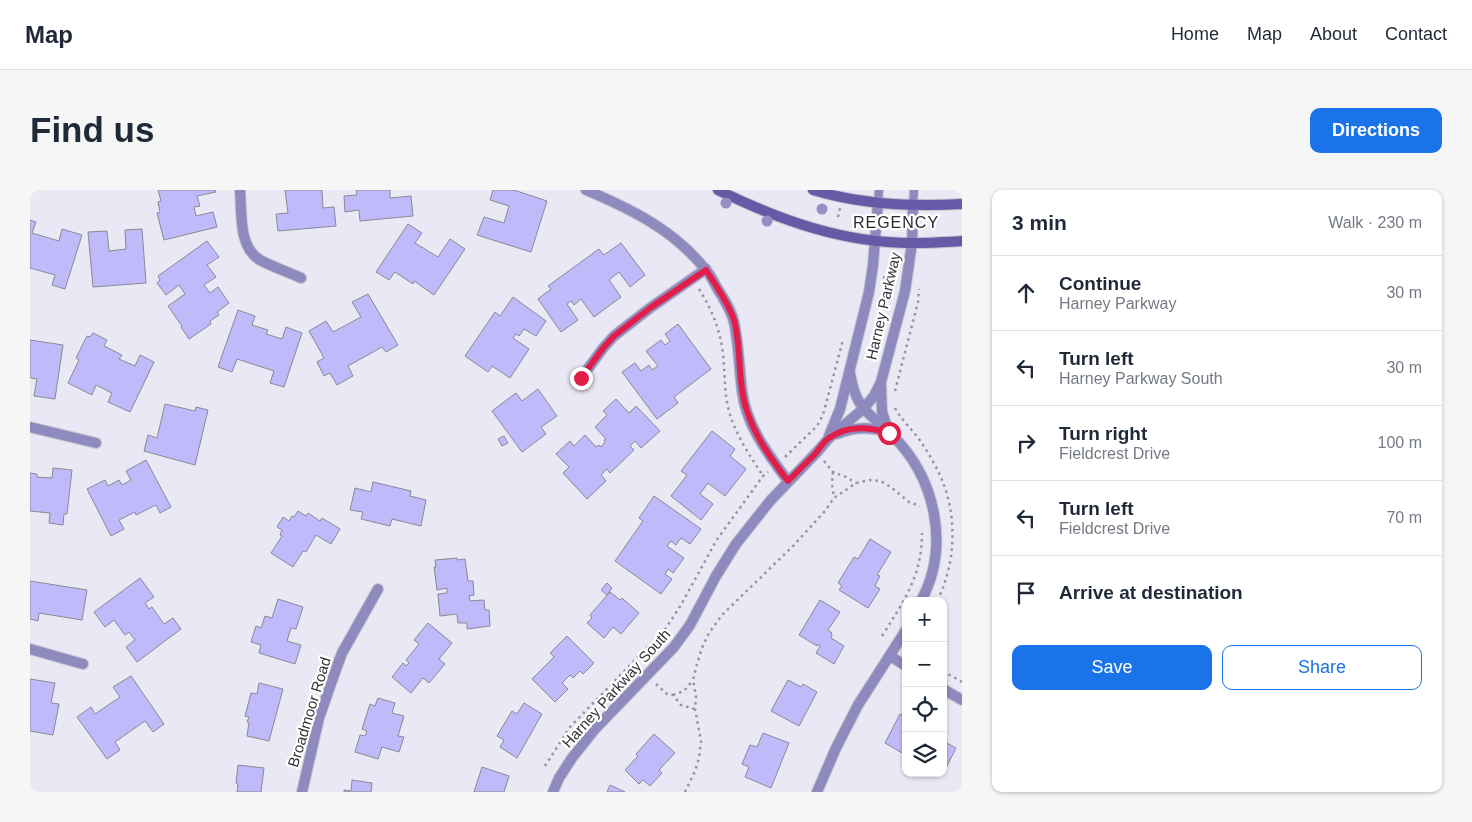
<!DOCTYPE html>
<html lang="en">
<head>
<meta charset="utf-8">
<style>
	body { margin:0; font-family:Arial,sans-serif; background:#f6f6f7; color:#1f2937 }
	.controls { position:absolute; right:15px; bottom:15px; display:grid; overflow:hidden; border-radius:10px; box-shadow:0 1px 4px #0004 }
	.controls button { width:45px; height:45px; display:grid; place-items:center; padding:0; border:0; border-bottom:1px solid #e0e1e3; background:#fff; color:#1f2937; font:25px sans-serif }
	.stop { position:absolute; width:15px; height:15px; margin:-11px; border:4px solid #e11d48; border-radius:50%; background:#fff }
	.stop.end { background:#e11d48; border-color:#fff; box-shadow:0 1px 5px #0008 }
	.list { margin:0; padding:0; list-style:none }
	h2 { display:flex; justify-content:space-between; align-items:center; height:65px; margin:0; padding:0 20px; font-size:21px }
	h2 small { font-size:16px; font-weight:400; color:#747a83 }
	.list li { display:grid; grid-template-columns:32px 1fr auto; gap:15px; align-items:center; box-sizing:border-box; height:75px; padding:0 20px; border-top:1px solid #e0e1e3 }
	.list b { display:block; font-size:19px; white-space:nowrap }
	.list p { margin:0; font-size:16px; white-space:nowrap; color:#747a83 }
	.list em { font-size:16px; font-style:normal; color:#747a83 }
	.actions { display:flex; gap:10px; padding:15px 20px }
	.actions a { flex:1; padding:11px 0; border:1px solid #1a73e8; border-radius:10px; text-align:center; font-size:18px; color:#1a73e8 }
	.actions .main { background:#1a73e8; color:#fff }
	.icon { flex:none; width:28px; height:28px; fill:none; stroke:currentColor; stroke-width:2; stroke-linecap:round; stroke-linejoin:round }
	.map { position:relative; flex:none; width:932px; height:602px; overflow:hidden; border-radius:10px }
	header { display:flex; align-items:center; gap:30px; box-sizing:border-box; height:70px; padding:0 25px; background:#fff; border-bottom:1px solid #e0e1e3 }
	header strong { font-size:24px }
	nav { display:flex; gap:28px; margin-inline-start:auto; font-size:18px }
	.intro { display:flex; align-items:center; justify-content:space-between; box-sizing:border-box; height:120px; padding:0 30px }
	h1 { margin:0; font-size:35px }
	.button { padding:12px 22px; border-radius:10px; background:#1a73e8; color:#fff; font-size:18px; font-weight:700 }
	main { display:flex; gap:30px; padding:0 30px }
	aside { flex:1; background:#fff; border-radius:10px; box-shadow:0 1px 4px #0004 }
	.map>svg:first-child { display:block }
</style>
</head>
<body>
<header>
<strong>Map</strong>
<nav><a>Home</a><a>Map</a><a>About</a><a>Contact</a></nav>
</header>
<div class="intro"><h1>Find us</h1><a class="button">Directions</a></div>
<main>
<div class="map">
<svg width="932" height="602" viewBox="0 0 932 602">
	<rect width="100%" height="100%" fill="#e9e8f4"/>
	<g fill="#bfbafa" stroke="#8a8994">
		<polygon points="128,0 185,0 186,2 167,6 170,16 164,17 166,26 183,22 187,37 134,50 127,23 130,22 128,12 131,11"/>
		<polygon points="255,0 292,0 293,18 304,17 306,36 248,41 246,24 258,23"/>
		<polygon points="326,0 360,0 360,8 381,6 383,26 330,31 329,20 315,22 314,6 327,5"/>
		<polygon points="463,0 484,0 517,11 501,62 447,45 454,27 474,33 479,16 460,10"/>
		<polygon points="0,30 6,32 2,43 29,51 32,39 52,45 35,99 22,95 25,85 0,78"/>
		<polygon points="378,34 392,43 385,53 408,67 420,49 435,59 404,105 384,91 383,94 365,82 359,90 346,82"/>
		<polygon points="112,39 116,93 63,97 58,42 77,41 79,61 96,59 95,40"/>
		<polygon points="177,51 189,67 177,75 186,87 174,95 180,103 188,97 199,113 187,122 189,125 180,131 181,134 159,149 151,137 152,136 138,116 155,104 149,95 136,105 127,93 130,90 128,86"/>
		<polygon points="591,53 615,85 600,97 589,82 579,90 591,107 564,127 551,109 544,115 541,111 537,114 548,130 531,142 508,109 521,99 518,96 569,59 574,65"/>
		<polygon points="338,104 368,155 356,162 352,157 318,176 323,186 307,195 300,183 294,186 287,172 294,168 279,141 296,131 303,142 331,127 322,112"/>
		<polygon points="483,107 516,131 506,146 494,139 489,146 486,144 483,148 499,159 480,188 462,176 458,182 435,166 465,122 470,126"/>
		<polygon points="208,120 225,126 222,135 238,140 236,144 252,149 256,137 272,143 254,197 240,193 244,181 207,169 202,182 188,177"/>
		<polygon points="648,134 681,179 644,207 648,213 627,229 592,182 605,173 611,181 619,175 622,180 628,176 616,161 631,150 635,155 640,151 635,144"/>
		<polygon points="63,143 77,150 74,156 92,165 89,169 105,176 110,165 124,172 100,222 78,212 82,203 66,195 62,205 38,193 49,170 46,168 57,146 60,147"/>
		<polygon points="0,150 33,155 25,209 4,206 7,189 1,188 0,187"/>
		<polygon points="508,199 527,226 511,237 516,244 492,262 462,221 486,203 492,211"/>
		<polygon points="586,209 599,223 606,216 630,241 611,258 605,251 600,256 604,260 580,283 577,279 571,285 576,291 557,309 533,283 539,277 526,264 540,251 544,256 555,245 566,257 569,255 571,257 575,252 574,250 576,249 565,237 577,225 573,221"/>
		<polygon points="135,214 165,221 166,217 178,220 165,275 114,261 118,245 127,248"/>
		<polygon points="682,241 705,259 700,266 716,279 695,306 678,293 670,304 683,314 671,330 641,306 657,285 651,281"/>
		<polygon points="474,246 478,253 472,256 468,249"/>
		<polygon points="116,270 141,317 130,323 126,315 106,325 105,322 89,330 94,339 81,346 57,299 75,290 78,296 89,290 92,295 101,290 96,281"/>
		<polygon points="23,278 42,280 37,324 34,324 33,335 19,333 20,323 0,321 0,283 7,284 7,287 22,288"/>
		<polygon points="343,292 381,301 380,306 396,310 391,336 362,329 360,336 331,329 333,322 320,320 325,298 341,302"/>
		<polygon points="624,306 671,339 660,354 651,348 646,355 641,351 637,356 654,368 643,383 638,379 635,384 642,389 631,404 585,371 613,331 609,328"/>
		<polygon points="268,321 276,326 278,323 290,331 292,328 310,339 301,354 286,345 276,362 273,361 263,377 241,363 252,346 250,345 252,340 247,337 253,327 259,331 262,326 264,327"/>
		<polygon points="840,349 861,362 847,385 850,386 845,396 850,399 838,418 809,400 812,396 808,393 824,367 828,369"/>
		<polygon points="427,368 427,370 435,369 438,391 443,391 444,405 439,406 440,411 454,410 455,420 459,420 460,436 437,439 437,433 428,433 427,424 410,426 408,404 417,403 417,398 407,400 404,377 406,377 405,370"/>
		<polygon points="110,388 124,407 115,413 119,419 122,417 134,434 143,428 151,439 107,472 96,457 105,450 99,442 95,445 84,430 75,437 64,422"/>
		<polygon points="0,391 57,400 52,430 9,423 8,431 0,429"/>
		<polygon points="577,393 582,398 577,405 571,400"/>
		<polygon points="580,402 590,410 592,408 609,423 591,444 583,437 574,448 557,433 562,428 560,425"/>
		<polygon points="248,409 273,417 266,439 261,438 257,451 271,455 265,474 229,463 231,455 221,452 226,436 231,438 235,426 242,428"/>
		<polygon points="790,410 810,422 798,440 801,442 802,446 801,448 814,456 804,474 786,463 790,456 788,454 787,456 769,445"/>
		<polygon points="398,433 422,453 409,469 415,474 399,493 393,488 381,503 362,487 373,473 376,476 379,473 376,470 389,454 384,450"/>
		<polygon points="537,446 564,473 553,484 550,481 543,488 540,485 532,493 538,499 525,512 502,489 524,467 520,463"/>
		<polygon points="101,486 134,534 123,542 115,531 85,552 90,560 77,569 47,527 61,517 65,524 90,507 83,497"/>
		<polygon points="0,489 25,493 21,513 29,514 23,545 0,541"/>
		<polygon points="758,490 771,497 773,494 787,502 769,536 741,521"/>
		<polygon points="229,493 253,499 239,551 217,546 219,533 217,532 219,527 215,526 221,503 227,504"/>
		<polygon points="348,508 365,513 362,523 374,526 368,546 374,547 369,562 352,557 348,569 325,562 330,545 335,546 337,541 332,539 340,514 345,516"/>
		<polygon points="494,513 512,524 487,568 470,557 474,550 467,546 482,521 487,524"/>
		<polygon points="870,524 876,527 876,562 874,564 855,553"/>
		<polygon points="733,543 759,553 741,598 715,587 719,577 712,574 720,555 727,557"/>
		<polygon points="624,544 645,563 629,580 632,583 620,596 613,590 609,594 595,580 608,566 606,564"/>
		<polygon points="913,551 926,558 914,582 913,582"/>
		<polygon points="208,575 234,578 231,602 207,602 208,594 206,593"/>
		<polygon points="452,577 479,586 474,602 444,602"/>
		<polygon points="322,590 342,593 341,602 314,602 314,600 321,601"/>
		<polygon points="580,595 595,602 577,602"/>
	</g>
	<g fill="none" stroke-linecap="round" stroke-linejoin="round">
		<defs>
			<g id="service">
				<polyline points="848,13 849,0"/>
				<polyline points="883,15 884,0"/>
			</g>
			<g id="minor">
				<path d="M210 0C212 22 208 57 230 70 243 77 258 82 271 88"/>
				<path d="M556 0C601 19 644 40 675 79 680 84 684 92 687 98 694 109 701 120 704 132 709 155 709 178 712 201 716 235 738 264 758 291"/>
				<path d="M820 183C826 221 839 222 864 247 906 290 920 357 891 411"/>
				<polyline points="551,188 574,157 584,146 620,118 676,79"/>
				<polyline points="851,195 852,222 858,240"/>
				<polyline points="0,237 66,253"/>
				<path d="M807 244C824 237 839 236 856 242"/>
				<polyline points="799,246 810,219 839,102 843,75 848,13"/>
				<polyline points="0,459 53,474"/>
				<polyline points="860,466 876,476"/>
				<polyline points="913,499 932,510"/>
				<polyline points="272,602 289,528 305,482 312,463 348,399"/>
				<polyline points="523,602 529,588 542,568 565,539 644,457 660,435 686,386 706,354 740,311 787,262 799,248 833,219 844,206 851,192 875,101 882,53 883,15"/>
				<polyline points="787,602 806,558 828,515 876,440"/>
			</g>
			<g id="secondary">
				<path d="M688 0C749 30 813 53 882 53 899 53 915 52 932 51"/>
				<path d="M783 0C832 15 882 17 932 14"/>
			</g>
		</defs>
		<use href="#service" stroke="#c5c4ce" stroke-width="10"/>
		<use href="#minor" stroke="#c5c4ce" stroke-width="12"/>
		<use href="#secondary" stroke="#c5c4ce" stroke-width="12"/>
		<g stroke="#96959d" stroke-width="2.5" stroke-dasharray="2.5 4" stroke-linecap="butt">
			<polyline points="808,27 810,18"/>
			<polyline points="853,87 865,90"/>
			<path d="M669 99C682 120 690 139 693 164 695 182 694 199 698 217 704 243 719 264 733 286"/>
			<polyline points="865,201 888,112 889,99"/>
			<path d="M865 218C872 231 883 240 891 252 897 261 903 271 908 281 928 321 927 372 907 411"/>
			<polyline points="755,267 787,236 793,225 813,150"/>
			<polyline points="794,271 803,282 816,287 826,293"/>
			<polyline points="803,282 802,294 804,308"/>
			<path d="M852 446C874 411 892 386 892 343"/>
			<polyline points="913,481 932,492"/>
			<polyline points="626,494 637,504 643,505 651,515 665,519"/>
			<polyline points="643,505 654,501 663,490"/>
			<polyline points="515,576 540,537 636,438 651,415 686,351 733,286 738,282"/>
			<polyline points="655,602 665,581 669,568 671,551 665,519 666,506 663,490 667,474 672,458 679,443 692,425 763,356 795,321 804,308 826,293 840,290 851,291 862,298 879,312 890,316"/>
		</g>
		<use href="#service" stroke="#8e8abe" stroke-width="8"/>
		<use href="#minor" stroke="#8e8abe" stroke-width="10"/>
		<use href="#secondary" stroke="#645aa5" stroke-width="10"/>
	</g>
	<g fill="#988ec6">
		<circle cx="696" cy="13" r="5.5"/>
		<circle cx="792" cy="19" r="5.5"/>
		<circle cx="737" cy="31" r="5.5"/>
	</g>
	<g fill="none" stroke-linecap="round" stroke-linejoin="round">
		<path stroke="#e11d48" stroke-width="6" d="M551 188 574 157 584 146 620 118 676 80C686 96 698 112 704 130 712 159 707 190 716 218 724 245 741 269 758 291 768 281 777 272 786 263 790 258 794 251 799 248 817 235 840 237 859 243"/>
	</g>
	<g text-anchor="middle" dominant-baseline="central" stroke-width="4.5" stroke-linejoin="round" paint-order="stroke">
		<g font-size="15" fill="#343438" stroke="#fff">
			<text transform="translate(853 116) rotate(-77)">Harney Parkway</text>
			<text transform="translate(586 498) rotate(-48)">Harney Parkway South</text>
			<text transform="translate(279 522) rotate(-73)">Broadmoor Road</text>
		</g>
		<g font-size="16" letter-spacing="1" fill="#2a2932" stroke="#fff">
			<text x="866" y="32">REGENCY</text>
		</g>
	</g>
</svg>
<div class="controls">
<button>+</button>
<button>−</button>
<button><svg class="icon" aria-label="locate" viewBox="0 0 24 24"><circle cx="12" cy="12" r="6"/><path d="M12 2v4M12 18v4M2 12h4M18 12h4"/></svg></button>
<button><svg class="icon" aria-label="layers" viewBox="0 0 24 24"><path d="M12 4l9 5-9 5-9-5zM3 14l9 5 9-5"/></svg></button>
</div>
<div class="stop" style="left:859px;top:243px"></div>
<div class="stop end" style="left:551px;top:188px"></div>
</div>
<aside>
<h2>3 min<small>Walk · 230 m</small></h2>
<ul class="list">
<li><svg class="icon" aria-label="ahead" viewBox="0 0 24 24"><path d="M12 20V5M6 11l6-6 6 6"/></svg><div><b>Continue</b><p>Harney Parkway</p></div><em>30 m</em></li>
<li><svg class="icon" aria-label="left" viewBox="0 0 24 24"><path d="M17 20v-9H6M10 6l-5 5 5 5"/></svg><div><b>Turn left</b><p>Harney Parkway South</p></div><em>30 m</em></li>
<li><svg class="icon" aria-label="right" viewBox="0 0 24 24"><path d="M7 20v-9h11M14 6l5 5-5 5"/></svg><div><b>Turn right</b><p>Fieldcrest Drive</p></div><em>100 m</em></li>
<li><svg class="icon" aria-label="left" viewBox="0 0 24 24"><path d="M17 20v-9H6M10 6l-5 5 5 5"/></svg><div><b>Turn left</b><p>Fieldcrest Drive</p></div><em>70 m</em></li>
<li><svg class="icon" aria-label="arrive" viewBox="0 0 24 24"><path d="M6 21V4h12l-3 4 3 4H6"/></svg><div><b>Arrive at destination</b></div></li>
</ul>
<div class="actions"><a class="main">Save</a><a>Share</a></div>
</aside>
</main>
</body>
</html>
